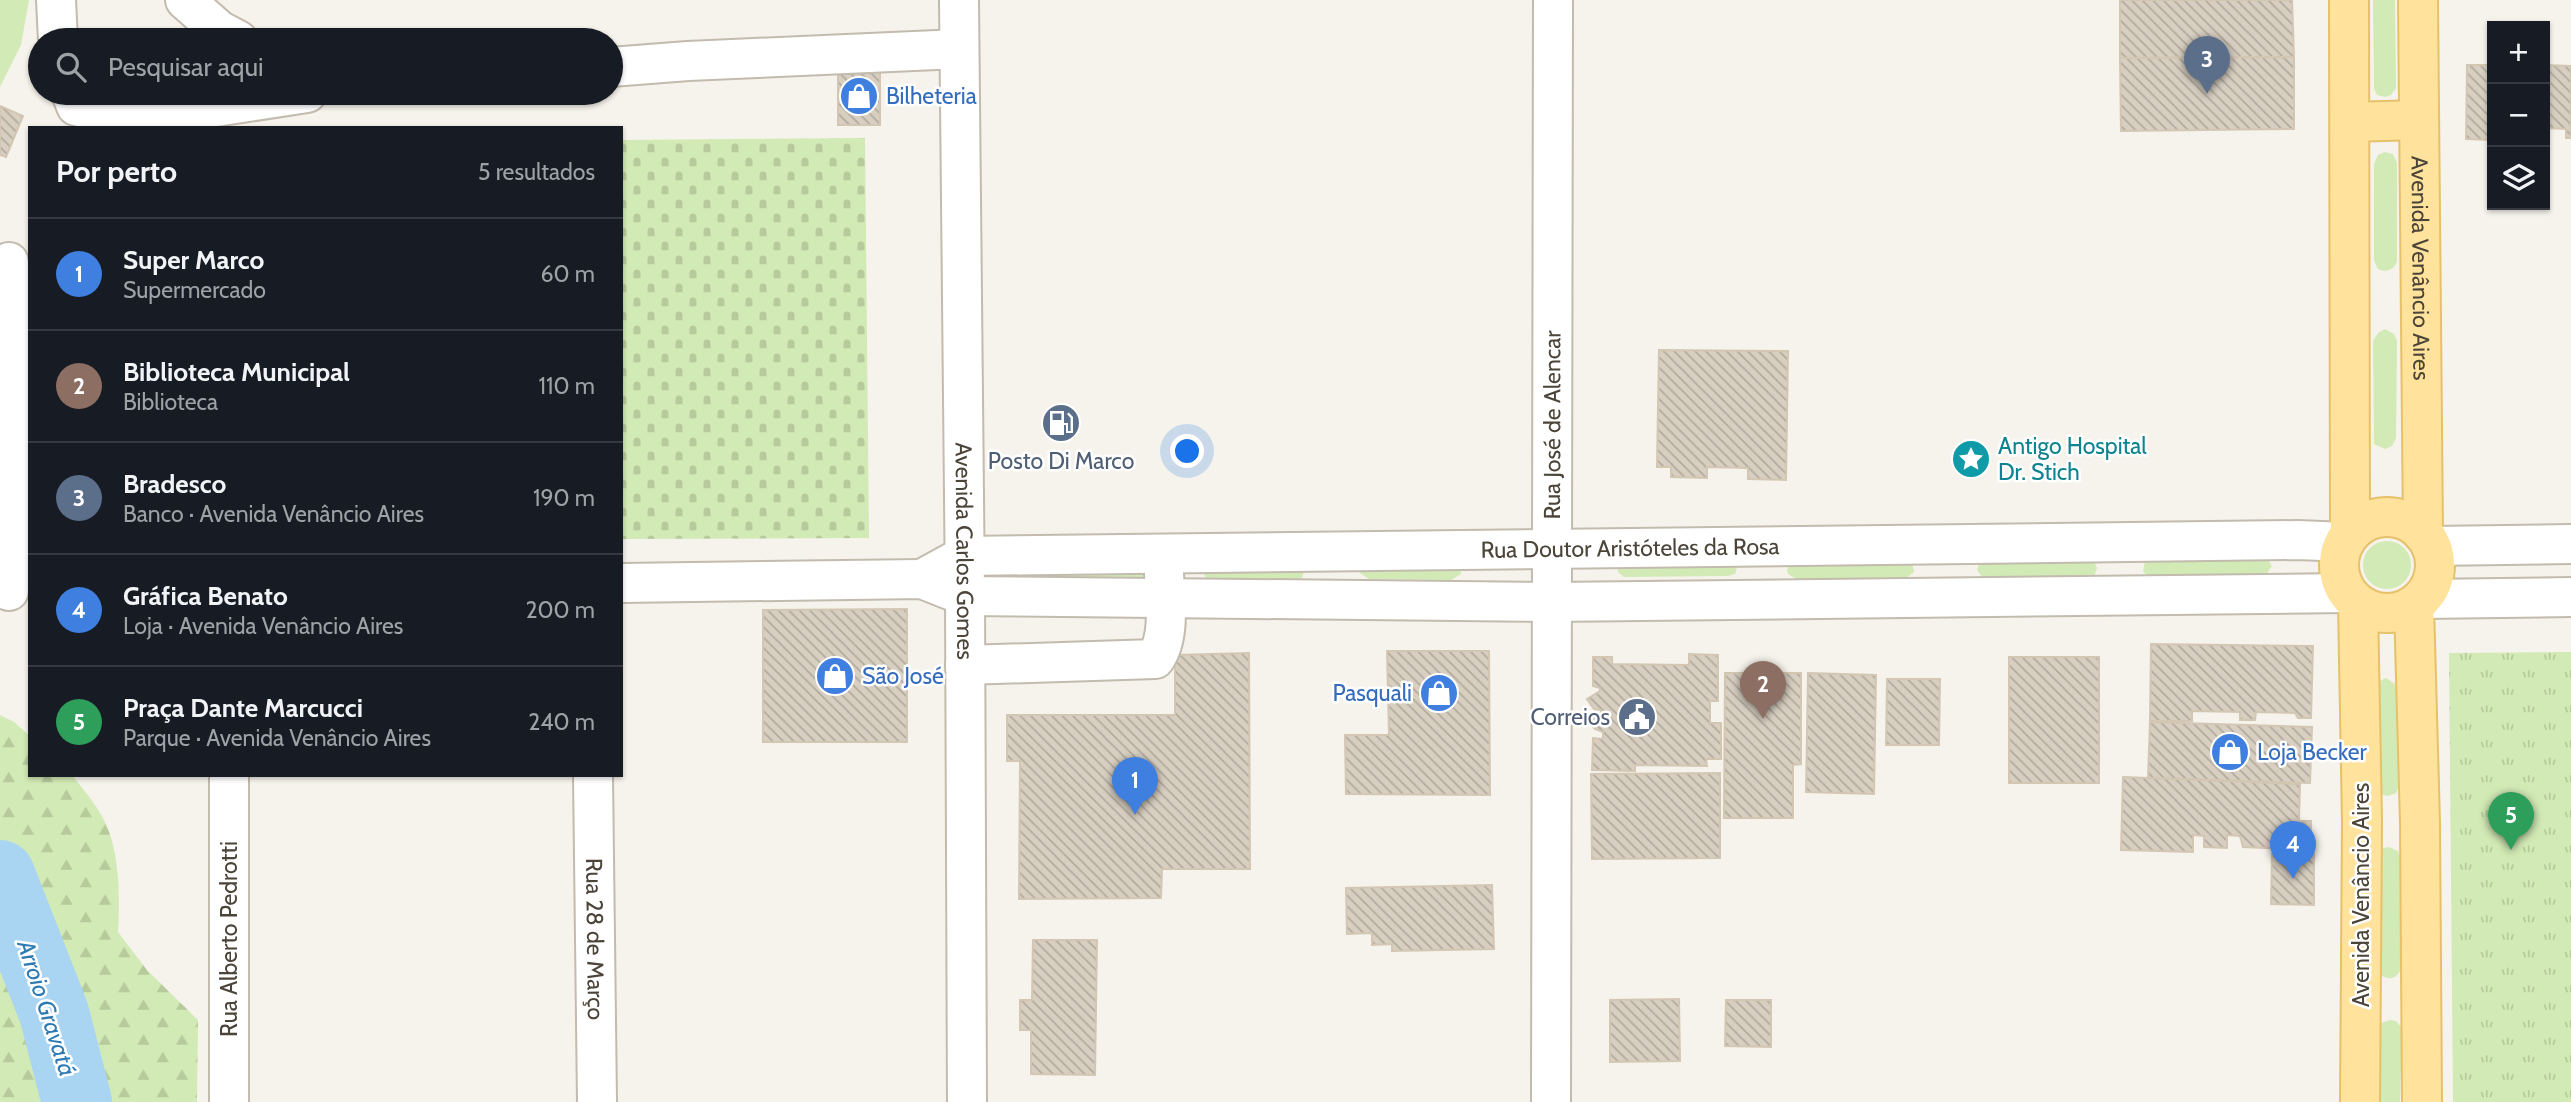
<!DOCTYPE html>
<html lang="pt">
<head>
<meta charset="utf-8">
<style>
	body { margin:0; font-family:Cabin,sans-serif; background:#20242c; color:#f1f3f6 }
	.controls { position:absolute; right:21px; top:21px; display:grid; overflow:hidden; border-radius:0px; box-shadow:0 2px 5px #0004 }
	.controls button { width:63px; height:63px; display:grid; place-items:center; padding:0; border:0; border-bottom:2px solid #363941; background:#171b24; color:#f1f3f6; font:35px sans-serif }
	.you { position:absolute; left:1188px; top:452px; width:24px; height:24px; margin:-18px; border:5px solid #fff; border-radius:50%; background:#1a73e8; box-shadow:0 0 0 10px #1a73e833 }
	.badge { display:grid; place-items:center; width:46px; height:46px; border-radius:50%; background:#fc3f1d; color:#fff; font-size:23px; font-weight:700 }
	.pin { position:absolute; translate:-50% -58px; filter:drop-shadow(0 2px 4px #0008) }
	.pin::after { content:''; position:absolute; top:37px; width:24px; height:21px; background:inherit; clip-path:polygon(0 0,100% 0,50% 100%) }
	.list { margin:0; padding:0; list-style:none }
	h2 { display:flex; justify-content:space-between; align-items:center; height:91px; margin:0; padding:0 28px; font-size:30px }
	h2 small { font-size:23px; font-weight:400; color:#9ea1a6 }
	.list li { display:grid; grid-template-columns:46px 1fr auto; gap:21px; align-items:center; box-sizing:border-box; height:112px; padding:0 28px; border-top:2px solid #363941 }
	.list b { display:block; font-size:26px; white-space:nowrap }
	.list p { margin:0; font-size:23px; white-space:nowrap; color:#9ea1a6 }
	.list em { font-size:23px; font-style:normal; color:#9ea1a6 }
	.icon { flex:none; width:38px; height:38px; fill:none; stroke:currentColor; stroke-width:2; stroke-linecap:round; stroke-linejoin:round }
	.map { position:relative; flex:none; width:2571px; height:1102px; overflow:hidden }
	.search { position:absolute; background:#171b24; box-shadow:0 2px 5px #0004; left:28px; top:28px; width:595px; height:77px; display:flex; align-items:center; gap:18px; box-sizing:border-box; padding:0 24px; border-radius:38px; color:#9ea1a6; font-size:26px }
	.panel { position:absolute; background:#171b24; box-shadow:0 2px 5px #0004; left:28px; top:126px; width:595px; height:651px; border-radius:0px }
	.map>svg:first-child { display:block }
</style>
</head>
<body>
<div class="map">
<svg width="2571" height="1102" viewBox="0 0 2571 1102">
	<defs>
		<pattern id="forest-firs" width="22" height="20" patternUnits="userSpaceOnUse" patternTransform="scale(1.75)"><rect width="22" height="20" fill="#d2eab5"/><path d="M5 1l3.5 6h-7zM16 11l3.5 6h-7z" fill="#b6ca9c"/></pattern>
		<pattern id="cemetery-stones" width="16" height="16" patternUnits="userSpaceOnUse" patternTransform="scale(1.75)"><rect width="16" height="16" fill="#d2eab5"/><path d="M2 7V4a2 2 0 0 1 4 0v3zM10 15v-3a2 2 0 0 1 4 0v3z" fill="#b6ca9c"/></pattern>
		<pattern id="park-tufts" width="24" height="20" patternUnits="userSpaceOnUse" patternTransform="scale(1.75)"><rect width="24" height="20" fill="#d2eab5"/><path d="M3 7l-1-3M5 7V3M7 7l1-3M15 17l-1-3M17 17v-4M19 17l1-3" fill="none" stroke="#b6ca9c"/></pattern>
		<pattern id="building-back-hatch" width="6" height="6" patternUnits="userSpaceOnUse" patternTransform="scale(1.75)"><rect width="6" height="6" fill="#d8cfc1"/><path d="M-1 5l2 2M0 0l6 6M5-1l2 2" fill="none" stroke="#b1aa9e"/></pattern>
	</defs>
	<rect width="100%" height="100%" fill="#f6f3ec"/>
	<g fill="#d2eab5">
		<polygon points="0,0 29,0 21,45 0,87"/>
		<polygon points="2373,0 2395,0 2396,88 2391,95 2385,97 2377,95 2374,88"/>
		<path d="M2385 152 2393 154 2397 163V261C2394 270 2387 273 2378 269L2374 261V164L2378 155Z"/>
		<polygon points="2385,329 2394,334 2397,341 2396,438 2392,446 2385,449 2374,444 2373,341 2378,333"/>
		<circle cx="2387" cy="565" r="24"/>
		<polygon points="2266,557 2272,566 2265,576 2148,577 2143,571 2145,561"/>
		<polygon points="2094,561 2097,568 2094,577 1988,579 1982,577 1977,570 1980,562"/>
		<polygon points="1791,562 1912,562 1914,572 1905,579 1798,580 1788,574 1787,570"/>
		<polygon points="1617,564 1738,564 1735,574 1728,576 1624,577 1618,572"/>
		<polygon points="1359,566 1460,567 1461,574 1451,580 1369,579 1360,573"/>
		<polygon points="1202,571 1304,571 1302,578 1295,580 1213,580 1206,578"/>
		<polygon points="1043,572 1146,572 1143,580 1046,580"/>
		<polygon points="2386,678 2395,684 2398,694 2399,787 2396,793 2388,796 2379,794 2376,683"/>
		<path d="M2389 847 2398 851 2400 858V971C2394 981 2385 980 2378 972L2377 854 2383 848Z"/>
		<polygon points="2390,1020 2396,1021 2402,1028 2400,1102 2375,1102 2379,1024"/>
	</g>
	<path fill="url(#forest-firs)" d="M0 715 14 722 30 736V775H72C83 789 96 804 104 820 120 851 120 898 118 932L147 970 198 1020 197 1102H0Z"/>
	<polygon fill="url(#cemetery-stones)" points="865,138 869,538 621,539 621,140"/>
	<polygon fill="url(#park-tufts)" points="2571,652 2571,1102 2453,1102 2449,653"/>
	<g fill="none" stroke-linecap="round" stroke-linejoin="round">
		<polyline stroke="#a9d4f2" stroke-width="70" points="0,875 54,1013 77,1102"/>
	</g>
	<g fill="url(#building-back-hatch)" stroke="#d3c7b4" stroke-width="2">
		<polygon points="2120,0 2292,0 2294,57 2120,58"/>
		<polygon points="2294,57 2294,129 2121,131 2120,58"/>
		<polygon points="2467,65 2492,65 2492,140 2466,139"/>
		<polygon points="2545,65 2571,66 2571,138 2566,138 2566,129 2546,128 2545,140"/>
		<polygon points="880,67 880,125 838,125 838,68"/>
		<polygon points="0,106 23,116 6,157 0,155"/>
		<polygon points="1659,350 1788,351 1786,480 1748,479 1748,468 1707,467 1707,478 1671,477 1671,467 1657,467"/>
		<polygon points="907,609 907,742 763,742 763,610"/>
		<polygon points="2151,644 2313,646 2311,718 2298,718 2295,713 2256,712 2255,720 2240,720 2240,712 2192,711 2192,721 2150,721"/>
		<polygon points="1387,651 1489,651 1490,795 1346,794 1345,735 1389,735"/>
		<polygon points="1249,653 1250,869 1162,869 1161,898 1019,899 1020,761 1007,761 1007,715 1175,715 1175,655"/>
		<polygon points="1689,654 1718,655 1718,701 1710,701 1710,723 1721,723 1721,759 1706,759 1707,766 1635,765 1635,771 1592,770 1593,738 1603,739 1603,732 1595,729 1588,722 1595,716 1601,715 1601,710 1594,709 1587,699 1600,691 1600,688 1593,686 1593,657 1612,657 1612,664 1689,665"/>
		<rect x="2009" y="657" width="90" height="126"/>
		<polygon points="1725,673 1801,673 1801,764 1793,765 1793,818 1724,818"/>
		<polygon points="1808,673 1876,675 1874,794 1806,792"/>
		<polygon points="1887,679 1940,679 1939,745 1886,745"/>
		<polygon points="2150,722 2312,727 2310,783 2148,778"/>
		<polygon points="1720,773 1720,858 1592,859 1591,774"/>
		<polygon points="2123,777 2300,784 2299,821 2311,821 2310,850 2243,847 2240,836 2227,835 2227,848 2204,847 2204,836 2193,835 2193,852 2121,850"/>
		<polygon points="2272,854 2314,854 2314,905 2271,904"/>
		<polygon points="1492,885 1494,949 1392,951 1392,944 1372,945 1372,933 1347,934 1346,888"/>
		<polygon points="1033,940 1097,940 1095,1075 1031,1074 1031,1030 1020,1030 1020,1000 1032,1000"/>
		<polygon points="1679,999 1680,1061 1610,1062 1610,1000"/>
		<polygon points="1726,1000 1771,1000 1771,1047 1725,1046"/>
	</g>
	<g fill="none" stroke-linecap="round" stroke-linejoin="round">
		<defs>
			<g id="minor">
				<polyline points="56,0 58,40"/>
				<polyline points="185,0 219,30 238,40"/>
				<path id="s1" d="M959 0 965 596 967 1102"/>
				<polyline points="611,67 688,61 959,49"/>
				<polyline points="71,93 76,106 131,120 307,93"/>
				<polyline points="9,262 9,591"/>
				<polyline points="2431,546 2571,544"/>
				<path id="s2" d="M922 579 964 556 2298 540 2345 542"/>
				<polyline points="621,583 922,579 965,596 1551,602 2347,593"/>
				<polyline points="2422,599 2571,597"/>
				<path d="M965 665 1155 659C1171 637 1165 598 1164 573"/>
				<polyline points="229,775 229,1102"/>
				<path id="s3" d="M593 775 597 1102"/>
				<path id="s4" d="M1551 1102 1553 0"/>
			</g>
			<g id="major">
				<polyline points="2349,0 2350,534"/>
				<path id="s5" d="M2418 0 2423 534"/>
				<polyline points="2350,122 2419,120"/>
				<circle cx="2387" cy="565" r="48"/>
				<polyline points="2358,604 2362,822 2360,1102"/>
				<polyline points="2414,605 2420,823 2422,1102"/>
			</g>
		</defs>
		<use href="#minor" stroke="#c2bbae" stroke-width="42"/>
		<use href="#major" stroke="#e6c16a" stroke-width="42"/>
		<use href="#minor" stroke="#fff" stroke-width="38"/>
		<use href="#major" stroke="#ffe39c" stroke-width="38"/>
	</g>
	<defs>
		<symbol id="shop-disc" viewBox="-11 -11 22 22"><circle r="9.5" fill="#3f7fe0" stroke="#fff"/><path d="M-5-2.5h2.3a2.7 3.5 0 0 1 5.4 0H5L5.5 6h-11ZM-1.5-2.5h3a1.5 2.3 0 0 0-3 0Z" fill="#fff"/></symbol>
		<symbol id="fuel-disc" viewBox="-11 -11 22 22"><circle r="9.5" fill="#5c6f8a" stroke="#fff"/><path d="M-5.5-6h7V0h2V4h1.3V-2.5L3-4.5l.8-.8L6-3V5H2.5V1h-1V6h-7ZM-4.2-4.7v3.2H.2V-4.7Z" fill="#fff"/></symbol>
		<symbol id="sight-disc" viewBox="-11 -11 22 22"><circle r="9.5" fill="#0f9aa8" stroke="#fff"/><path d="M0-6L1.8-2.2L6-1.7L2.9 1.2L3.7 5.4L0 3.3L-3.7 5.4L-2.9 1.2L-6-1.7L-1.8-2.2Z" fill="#fff"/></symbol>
		<symbol id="civic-disc" viewBox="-11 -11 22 22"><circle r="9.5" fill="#5c6f8a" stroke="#fff"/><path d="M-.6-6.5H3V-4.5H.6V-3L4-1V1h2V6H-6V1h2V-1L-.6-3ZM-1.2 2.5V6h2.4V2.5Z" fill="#fff"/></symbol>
	</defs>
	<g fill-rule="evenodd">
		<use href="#shop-disc" x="837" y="74" width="44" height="44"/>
		<use href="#fuel-disc" x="1039" y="401" width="44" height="44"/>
		<use href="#sight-disc" x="1949" y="437" width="44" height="44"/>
		<use href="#shop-disc" x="813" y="654" width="44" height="44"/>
		<use href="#shop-disc" x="1417" y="671" width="44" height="44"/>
		<use href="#civic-disc" x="1615" y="695" width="44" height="44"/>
		<use href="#shop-disc" x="2208" y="730" width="44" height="44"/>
	</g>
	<g text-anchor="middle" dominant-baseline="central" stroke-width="5" stroke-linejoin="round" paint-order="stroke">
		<g font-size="23" fill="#366cbe" stroke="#fff" text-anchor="start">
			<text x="886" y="96">Bilheteria</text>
			<text x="862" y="676">São José</text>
			<text x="1412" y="693" text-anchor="end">Pasquali</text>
			<text x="2257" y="752">Loja Becker</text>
		</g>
		<g font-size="23" fill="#4b4439" stroke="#fff">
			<text stroke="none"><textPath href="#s5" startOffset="268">Avenida Venâncio Aires</textPath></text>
			<text stroke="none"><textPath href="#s4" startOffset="677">Rua José de Alencar</textPath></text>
			<text stroke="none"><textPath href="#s2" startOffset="714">Rua Doutor Aristóteles da Rosa</textPath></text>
			<text stroke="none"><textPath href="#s1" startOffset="551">Avenida Carlos Gomes</textPath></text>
			<text transform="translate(2361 895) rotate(-90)">Avenida Venâncio Aires</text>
			<text transform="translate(229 939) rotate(-90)">Rua Alberto Pedrotti</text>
			<text stroke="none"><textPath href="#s3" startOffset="164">Rua 28 de Março</textPath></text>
		</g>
		<g font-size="23" fill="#0d838f" stroke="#fff" text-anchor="start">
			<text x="1998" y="446">Antigo Hospital<tspan x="1998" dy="26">Dr. Stich</tspan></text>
		</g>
		<g font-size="23" fill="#4e5e75" stroke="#fff">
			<text x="1061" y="461">Posto Di Marco</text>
			<text x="1610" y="717" text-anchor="end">Correios</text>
		</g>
		<g font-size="24" font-style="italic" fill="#2e7ab2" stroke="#fff">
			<text transform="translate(47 1008) rotate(72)">Arroio Gravatá</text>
		</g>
	</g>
</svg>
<div class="controls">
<button>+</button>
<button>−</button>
<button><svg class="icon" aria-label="layers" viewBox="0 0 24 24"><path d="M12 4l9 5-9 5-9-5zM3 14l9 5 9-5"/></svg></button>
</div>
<div class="you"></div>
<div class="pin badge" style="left:1135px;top:815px;background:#3f7fe0">1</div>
<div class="pin badge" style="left:1763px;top:719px;background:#8d6e63">2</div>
<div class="pin badge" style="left:2207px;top:94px;background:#5c6f8a">3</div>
<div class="pin badge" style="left:2293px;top:879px;background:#3f7fe0">4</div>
<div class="pin badge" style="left:2511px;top:850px;background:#2e9e5b">5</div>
<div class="search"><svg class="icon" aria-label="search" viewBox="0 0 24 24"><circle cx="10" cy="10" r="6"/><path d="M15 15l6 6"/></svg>Pesquisar aqui</div>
<section class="panel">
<h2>Por perto<small>5 resultados</small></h2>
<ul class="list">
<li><span class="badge" style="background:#3f7fe0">1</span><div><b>Super Marco</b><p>Supermercado</p></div><em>60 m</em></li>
<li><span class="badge" style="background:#8d6e63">2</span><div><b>Biblioteca Municipal</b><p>Biblioteca</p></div><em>110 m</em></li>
<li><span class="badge" style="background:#5c6f8a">3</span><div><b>Bradesco</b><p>Banco · Avenida Venâncio Aires</p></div><em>190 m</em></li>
<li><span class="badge" style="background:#3f7fe0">4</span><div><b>Gráfica Benato</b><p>Loja · Avenida Venâncio Aires</p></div><em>200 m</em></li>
<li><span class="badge" style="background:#2e9e5b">5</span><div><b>Praça Dante Marcucci</b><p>Parque · Avenida Venâncio Aires</p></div><em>240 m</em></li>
</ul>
</section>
</div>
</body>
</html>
